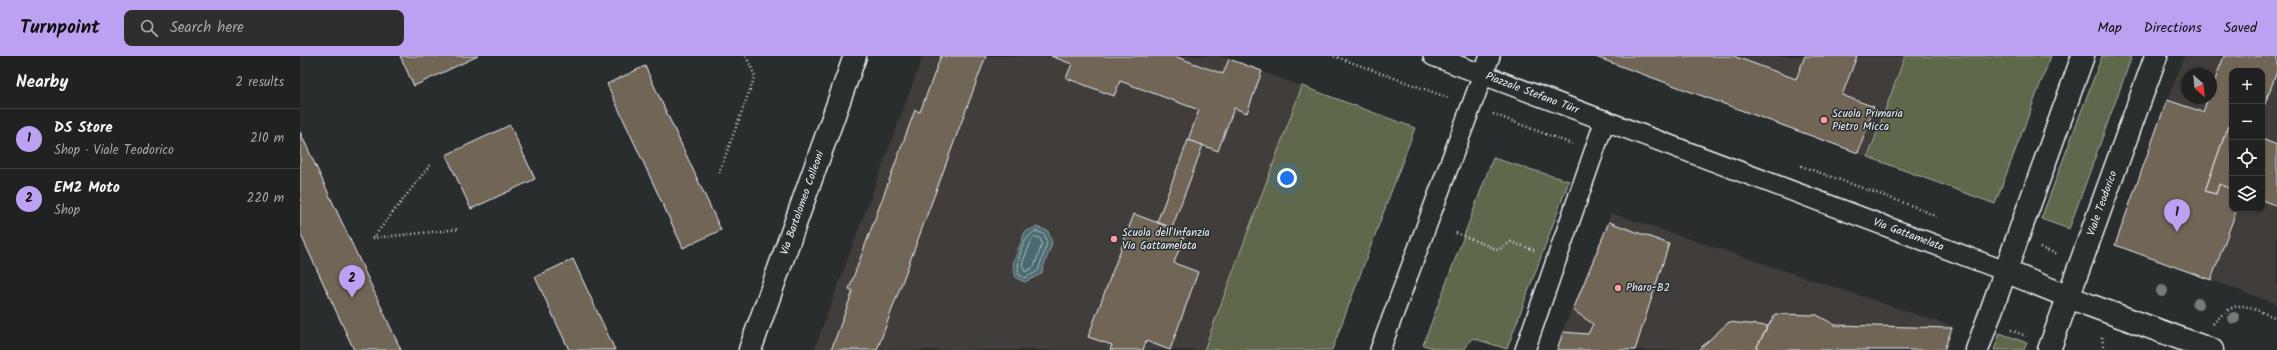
<!DOCTYPE html>
<html lang="en">
<head>
<meta charset="utf-8">
<style>
	body { margin:0; font-family:Kalam,sans-serif; background:#2d2f2f; color:#f1f3f6 }
	.controls { position:absolute; right:12px; top:12px; display:grid; overflow:hidden; border-radius:8px; box-shadow:0 1px 3px #0004 }
	.controls button { width:36px; height:36px; display:grid; place-items:center; padding:0; border:0; border-bottom:1px solid #3d3f40; background:#202222; color:#f1f3f6; font:20px sans-serif }
	.compass { position:absolute; left:1881px; top:12px; width:36px; height:36px; border-radius:50%; background:#202222; box-shadow:0 1px 3px #0004; rotate:153deg }
	.you { position:absolute; left:987px; top:122px; width:14px; height:14px; margin:-10px; border:3px solid #fff; border-radius:50%; background:#1a73e8; box-shadow:0 0 0 6px #1a73e833 }
	.badge { display:grid; place-items:center; width:26px; height:26px; border-radius:50%; background:#bca0f2; color:#111; font-size:13px; font-weight:700 }
	.pin { position:absolute; translate:-50% -33px; filter:drop-shadow(0 1px 2px #0008) }
	.pin::after { content:''; position:absolute; top:21px; width:14px; height:12px; background:inherit; clip-path:polygon(0 0,100% 0,50% 100%) }
	.list { margin:0; padding:0; list-style:none }
	h2 { display:flex; justify-content:space-between; align-items:center; height:52px; margin:0; padding:0 16px; font-size:17px }
	h2 small { font-size:13px; font-weight:400; color:#a2a4a5 }
	.list li { display:grid; grid-template-columns:26px 1fr auto; gap:12px; align-items:center; box-sizing:border-box; height:60px; padding:0 16px; border-top:1px solid #3d3f40 }
	.list b { display:block; font-size:15px; white-space:nowrap }
	.list p { margin:0; font-size:13px; white-space:nowrap; color:#a2a4a5 }
	.list em { font-size:13px; font-style:normal; color:#a2a4a5 }
	.icon { flex:none; width:22px; height:22px; fill:none; stroke:currentColor; stroke-width:2; stroke-linecap:round; stroke-linejoin:round }
	.map { position:relative; flex:none; width:1977px; height:294px; overflow:hidden }
	header { display:flex; align-items:center; gap:24px; box-sizing:border-box; height:56px; padding:0 20px; background:#bca0f2; color:#111 }
	header strong { font-size:19px }
	nav { display:flex; gap:22px; margin-inline-start:auto; font-size:14px }
	.search { width:280px; height:36px; background:#2d2f2f; display:flex; align-items:center; gap:10px; box-sizing:border-box; padding:0 14px; border-radius:8px; color:#a2a4a5; font-size:15px }
	main { display:flex }
	aside { flex:1; background:#202222 }
	.map>svg:first-child { display:block }
</style>
</head>
<body>
<header>
<strong>Turnpoint</strong>
<div class="search"><svg class="icon" aria-label="search" viewBox="0 0 24 24"><circle cx="10" cy="10" r="6"/><path d="M15 15l6 6"/></svg>Search here</div>
<nav><a>Map</a><a>Directions</a><a>Saved</a></nav>
</header>
<main>
<aside>
<h2>Nearby<small>2 results</small></h2>
<ul class="list">
<li><span class="badge">1</span><div><b>DS Store</b><p>Shop · Viale Teodorico</p></div><em>210 m</em></li>
<li><span class="badge">2</span><div><b>EM2 Moto</b><p>Shop</p></div><em>220 m</em></li>
</ul>
</aside>
<div class="map">
<svg width="1977" height="294" viewBox="0 0 1977 294">
	<rect width="100%" height="100%" fill="#2a2d2e"/>
	<filter id="ink" filterUnits="userSpaceOnUse"><feTurbulence type="fractalNoise" baseFrequency=".025" numOctaves="2"/><feDisplacementMap in="SourceGraphic" scale="8" xChannelSelector="R" yChannelSelector="G"/><feConvolveMatrix kernelMatrix="1 2 1 2 8 2 1 2 1" color-interpolation-filters="sRGB"/></filter>
	<g filter="url(#ink)">
		<g fill="#3f3e3a" fill-rule="evenodd">
			<polygon points="623,0 920,0 1115,72 1032,294 514,294"/>
			<polygon points="1293,0 1605,0 1568,101"/>
			<path d="M1884 0H1977V248L1815 189ZM1932 15H1962V153H1932ZM1887 18H1911V42H1887Z"/>
			<polygon points="1311,157 1654,271 1646,294 1255,294"/>
		</g>
		<g fill="#60674c" stroke="#a4aca2">
			<polygon points="1605,0 1751,0 1695,148 1568,101"/>
			<polygon points="1802,0 1832,0 1769,173 1741,163"/>
			<polygon points="1002,30 1115,72 1032,294 904,294"/>
			<polygon points="1193,102 1269,125 1207,293 1172,282 1164,294 1141,294 1123,289"/>
			<polygon points="1700,277 1727,287 1724,294 1694,294"/>
		</g>
		<polygon fill="#4c6a70" stroke="#8aa0a6" points="736,171 748,175 752,187 741,218 725,226 716,222 713,207 725,176"/>
		<g fill="none" stroke-linecap="round" stroke-linejoin="round">
			<g stroke="#aabbc2" stroke-width="1">
				<path d="M736 175 744 178 747 187 738 215 725 222 719 219C716 205 722 181 736 175Z"/>
				<polygon points="736,181 740,182 742,188 734,211 725,216 722,208 732,183"/>
			</g>
		</g>
		<g fill="#716557" stroke="#e8f1f8">
			<polygon points="100,0 178,0 114,30"/>
			<polygon points="641,0 686,0 577,294 531,294 553,235 549,233 615,54 620,56"/>
			<polygon points="751,0 874,0 923,18 929,3 962,15 947,57 934,52 918,95 888,84 899,54 820,25 814,40 766,22 772,8"/>
			<polygon points="1293,0 1433,0 1496,23 1505,0 1557,0 1542,39 1574,51 1558,97"/>
			<polygon points="1924,0 1977,0 1977,15 1962,56 1962,15 1932,15 1932,72 1928,70 1905,135 1916,138 1919,128 1932,133 1932,153 1937,153 1911,224 1815,189 1867,44 1903,56 1908,42 1911,42 1911,35"/>
			<polygon points="345,10 421,174 383,192 307,28"/>
			<polygon points="210,69 235,123 171,153 146,99"/>
			<polygon points="1928,70 1932,72 1932,133 1919,128 1916,138 1905,135"/>
			<polygon points="0,76 59,203 101,294 54,294 0,177"/>
			<polygon points="1962,83 1977,89 1977,150 1962,144"/>
			<polygon points="888,84 903,89 872,172 857,166"/>
			<polygon points="834,158 885,177 874,207 898,216 870,294 846,285 843,294 810,294 812,289 788,281"/>
			<polygon points="1309,166 1369,188 1335,294 1257,294 1263,276 1288,278 1293,268 1273,254"/>
			<polygon points="273,203 315,294 269,294 235,221"/>
			<polygon points="1475,258 1517,259 1535,269 1652,272 1644,294 1455,294"/>
			<polygon points="1429,266 1468,270 1455,294 1398,294"/>
		</g>
		<g fill="none" stroke-linecap="round" stroke-linejoin="round">
			<defs>
				<g id="pedestrian">
					<path id="s1" d="M1133 0 1705 215"/>
					<polyline points="1080,294 1190,0"/>
					<polyline points="1225,294 1305,64"/>
				</g>
				<g id="minor">
					<path id="s2" d="M450 294 555 0"/>
				</g>
				<g id="tertiary">
					<polyline points="1705,215 1789,249 1912,294"/>
					<polyline points="1677,294 1783,0"/>
					<path id="s3" d="M1749 294 1856 0"/>
				</g>
			</defs>
			<use href="#pedestrian" stroke="#e8f1f8" stroke-width="22"/>
			<use href="#minor" stroke="#e8f1f8" stroke-width="25"/>
			<use href="#tertiary" stroke="#e8f1f8" stroke-width="25"/>
			<g stroke="#e8f1f8" stroke-width="2.5" stroke-dasharray="1 3" stroke-linecap="butt">
				<polyline points="1034,0 1149,42"/>
				<polyline points="1193,58 1272,88"/>
				<polyline points="130,109 73,182 160,173"/>
				<polyline points="1501,110 1621,153 1636,161"/>
				<polyline points="419,117 455,20 446,0"/>
				<polyline points="1156,177 1198,194 1211,186 1234,194"/>
				<polyline points="1740,192 1758,198"/>
				<path d="M1913 268C1939 239 1945 251 1977 262"/>
				<polyline points="1711,274 1726,280"/>
				<polyline points="1802,281 1804,294"/>
			</g>
			<use href="#pedestrian" stroke="#2a2d2e" stroke-width="19"/>
			<use href="#minor" stroke="#2a2d2e" stroke-width="22"/>
			<use href="#tertiary" stroke="#2a2d2e" stroke-width="22"/>
		</g>
		<g fill="#757b77">
			<circle cx="1862" cy="235" r="6"/>
			<circle cx="1898" cy="248" r="6"/>
			<circle cx="1934" cy="262" r="6"/>
		</g>
	</g>
	<g fill="#ff9aa2" stroke="#2a2d2e" stroke-width="1.5">
		<circle cx="1524" cy="64" r="4"/>
		<circle cx="814" cy="183" r="4"/>
		<circle cx="1318" cy="232" r="4"/>
	</g>
	<g text-anchor="middle" dominant-baseline="central" stroke-width="3" stroke-linejoin="round" paint-order="stroke">
		<g font-size="11" fill="#e8f1f8" stroke="#2a2d2e">
			<text stroke="none"><textPath href="#s1" startOffset="106">Piazzale Stefano Türr</textPath></text>
			<text stroke="none"><textPath href="#s2" startOffset="156">Via Bartolomeo Colleoni</textPath></text>
			<text stroke="none"><textPath href="#s3" startOffset="156">Viale Teodorico</textPath></text>
			<text stroke="none"><textPath href="#s1" startOffset="508">Via Gattamelata</textPath></text>
		</g>
		<g font-size="11" fill="#e8f1f8" stroke="#2a2d2e" text-anchor="start">
			<text x="1532" y="58">Scuola Primaria<tspan x="1532" dy="13">Pietro Micca</tspan></text>
			<text x="822" y="177">Scuola dell'Infanzia<tspan x="822" dy="13">Via Gattamelata</tspan></text>
			<text x="1326" y="232">Pharo-B2</text>
		</g>
	</g>
</svg>
<div class="controls">
<button>+</button>
<button>−</button>
<button><svg class="icon" aria-label="locate" viewBox="0 0 24 24"><circle cx="12" cy="12" r="6"/><path d="M12 2v4M12 18v4M2 12h4M18 12h4"/></svg></button>
<button><svg class="icon" aria-label="layers" viewBox="0 0 24 24"><path d="M12 4l9 5-9 5-9-5zM3 14l9 5 9-5"/></svg></button>
</div>
<svg class="compass" viewBox="-18 -18 36 36"><path d="M0-13l5 13h-10z" fill="#e53935"/><path d="M0 13l5-13h-10z" fill="#a2a4a5"/></svg>
<div class="you"></div>
<div class="pin badge" style="left:1877px;top:176px">1</div>
<div class="pin badge" style="left:52px;top:242px">2</div>
</div>
</main>
</body>
</html>
